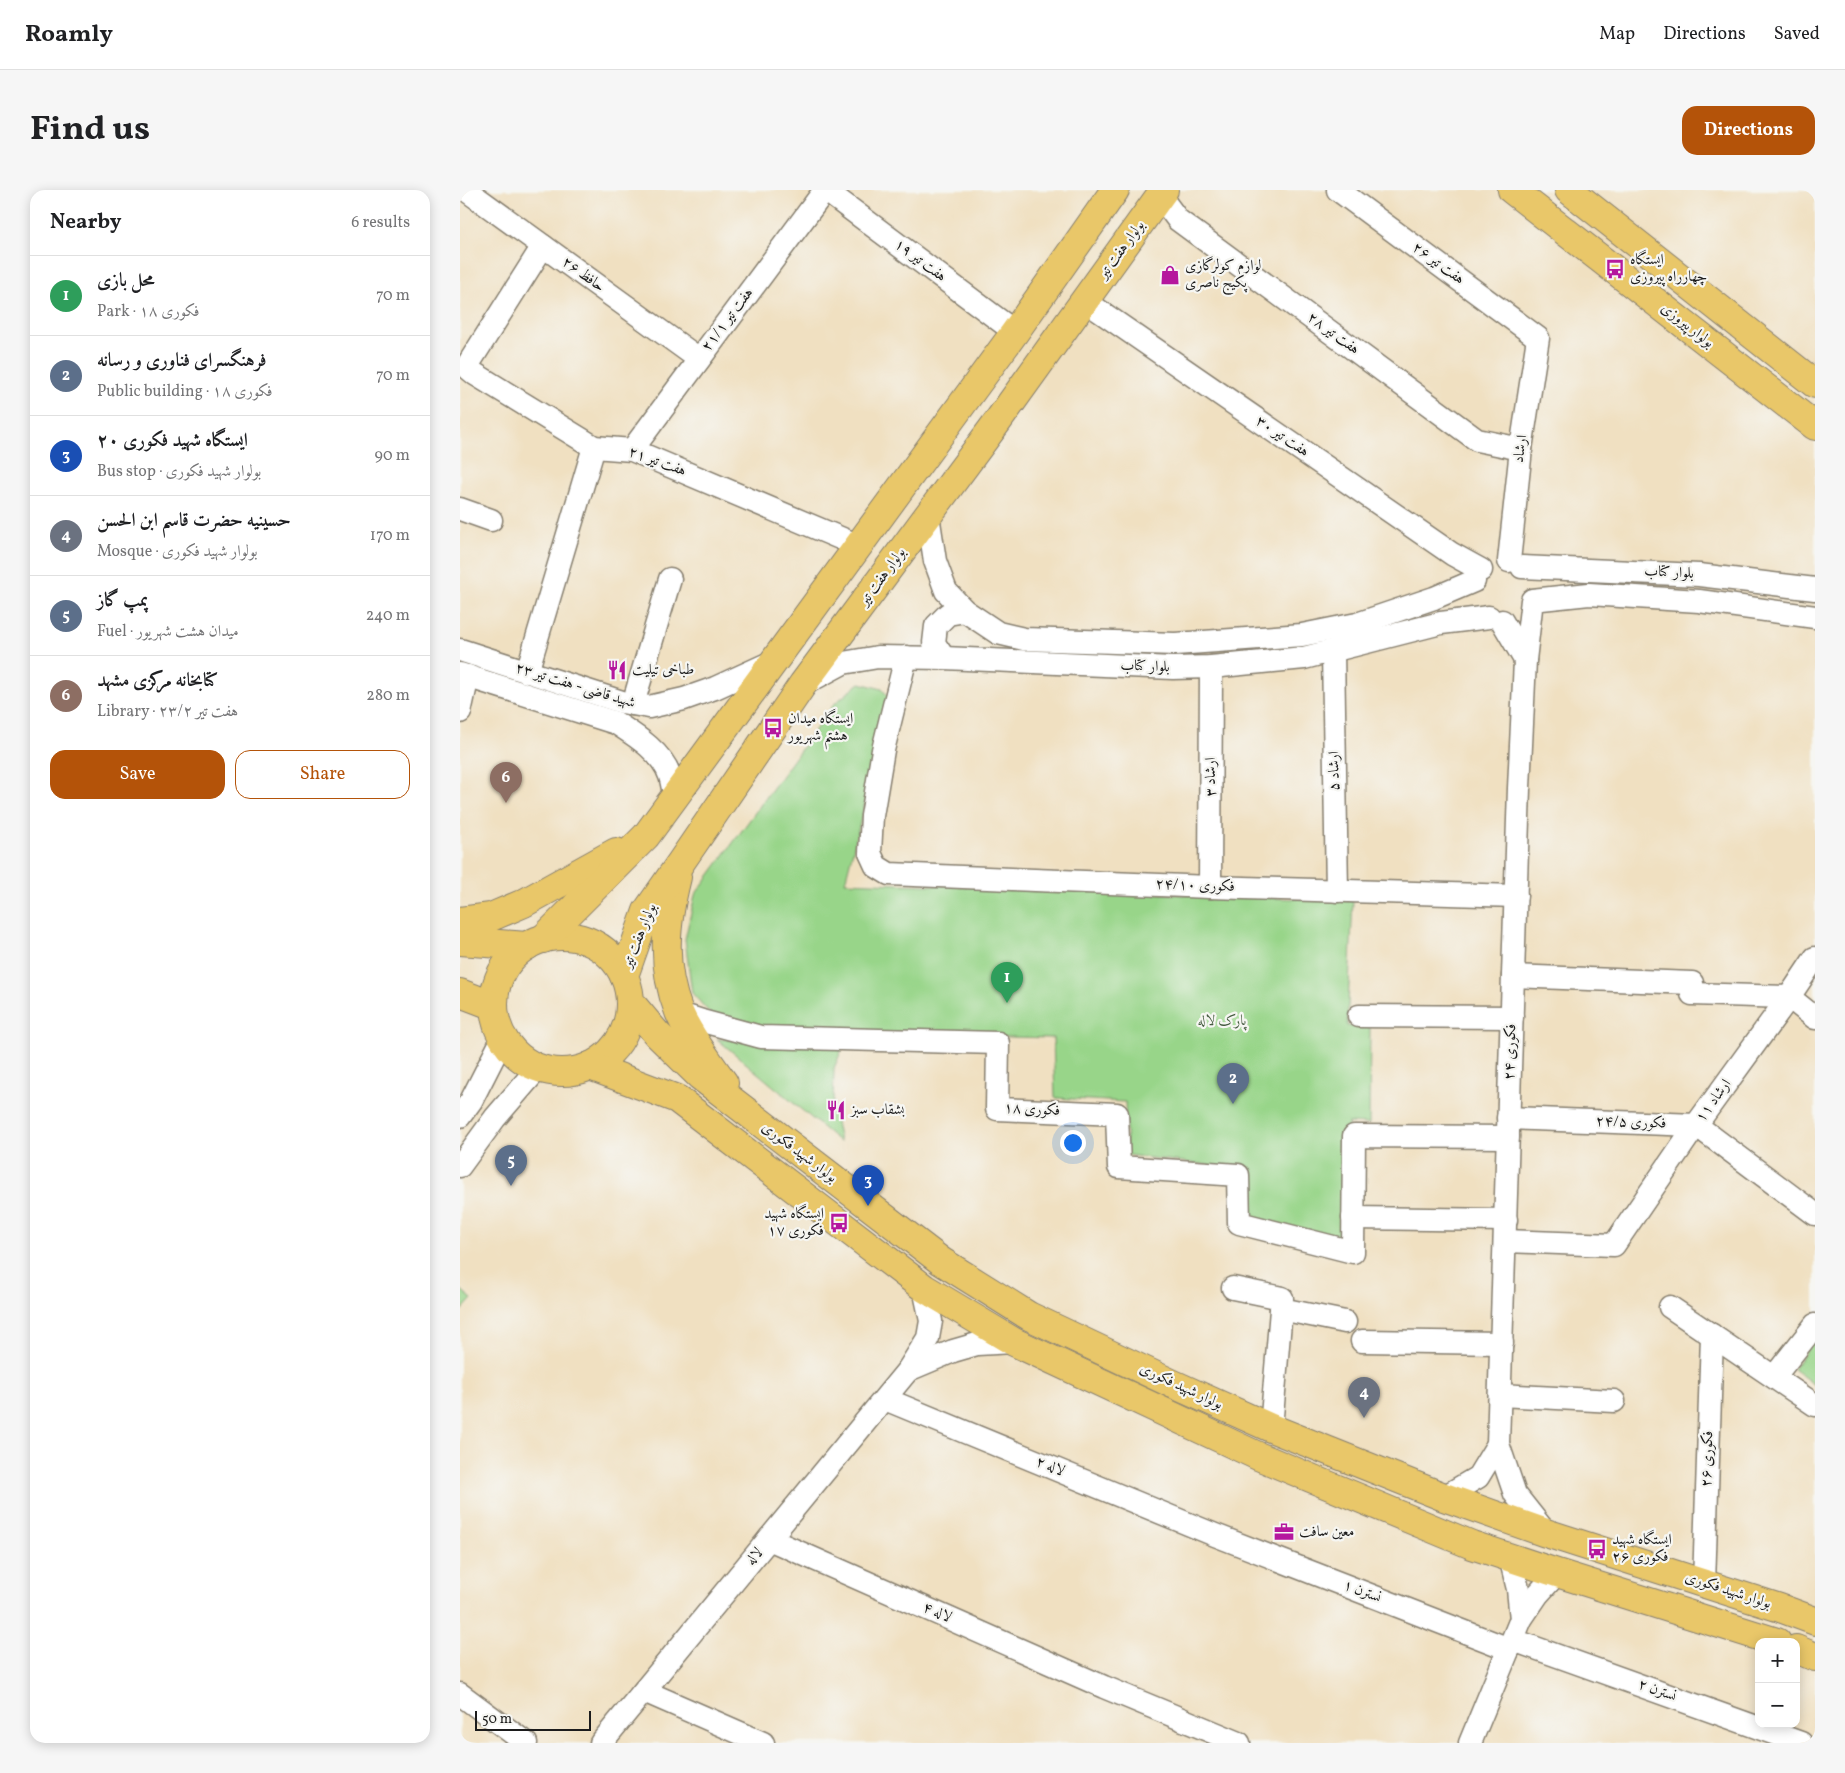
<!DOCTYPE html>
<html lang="en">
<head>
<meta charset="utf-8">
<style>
	body { margin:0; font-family:Vollkorn,Amiri,serif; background:#f6f6f6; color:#202124 }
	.controls { position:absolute; right:15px; bottom:15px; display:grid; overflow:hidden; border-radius:10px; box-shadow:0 2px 12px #0003 }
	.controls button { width:45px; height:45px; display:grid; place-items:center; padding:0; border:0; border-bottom:1px solid #e0e0e0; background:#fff; color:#202124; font:25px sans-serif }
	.scale { position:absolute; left:15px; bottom:12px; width:116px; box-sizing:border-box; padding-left:5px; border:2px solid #1c1c1c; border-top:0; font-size:14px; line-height:18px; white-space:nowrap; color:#1c1c1c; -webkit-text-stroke:4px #f6f6f2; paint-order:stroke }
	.you { position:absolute; left:612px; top:952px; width:18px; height:18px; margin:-12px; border:4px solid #fff; border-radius:50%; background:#1a73e8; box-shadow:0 0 0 8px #1a73e833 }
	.badge { display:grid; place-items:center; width:32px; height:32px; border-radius:50%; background:#b45309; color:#fff; font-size:16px; font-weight:700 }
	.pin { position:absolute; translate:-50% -41px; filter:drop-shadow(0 1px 2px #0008) }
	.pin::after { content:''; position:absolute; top:26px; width:18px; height:15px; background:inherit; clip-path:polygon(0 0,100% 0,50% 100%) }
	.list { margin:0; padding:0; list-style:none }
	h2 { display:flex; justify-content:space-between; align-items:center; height:65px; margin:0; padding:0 20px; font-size:21px }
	h2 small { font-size:16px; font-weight:400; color:#757577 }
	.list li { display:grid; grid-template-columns:32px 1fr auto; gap:15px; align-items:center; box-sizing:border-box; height:80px; padding:0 20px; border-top:1px solid #e0e0e0 }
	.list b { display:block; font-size:19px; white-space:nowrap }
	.list p { margin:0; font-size:16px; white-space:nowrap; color:#757577 }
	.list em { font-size:16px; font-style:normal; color:#757577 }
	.actions { display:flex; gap:10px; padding:15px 20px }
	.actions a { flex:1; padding:11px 0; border:1px solid #b45309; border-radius:15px; text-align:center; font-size:18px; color:#b45309 }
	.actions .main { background:#b45309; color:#fff }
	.map { position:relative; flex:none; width:1355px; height:1553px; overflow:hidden; border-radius:15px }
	header { display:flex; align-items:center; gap:30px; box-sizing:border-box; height:70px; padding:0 25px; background:#fff; border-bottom:1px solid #e0e0e0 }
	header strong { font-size:24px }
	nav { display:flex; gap:28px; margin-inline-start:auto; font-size:18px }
	.intro { display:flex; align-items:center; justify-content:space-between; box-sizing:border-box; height:120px; padding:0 30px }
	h1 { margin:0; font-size:35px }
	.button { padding:12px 22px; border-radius:15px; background:#b45309; color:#fff; font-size:18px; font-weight:700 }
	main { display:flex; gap:30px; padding:0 30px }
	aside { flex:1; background:#fff; border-radius:15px; box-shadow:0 2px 12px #0003 }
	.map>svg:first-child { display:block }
</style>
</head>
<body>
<header>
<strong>Roamly</strong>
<nav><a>Map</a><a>Directions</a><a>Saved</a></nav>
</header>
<div class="intro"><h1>Find us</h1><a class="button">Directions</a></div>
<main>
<aside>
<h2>Nearby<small>6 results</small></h2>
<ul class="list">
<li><span class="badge" style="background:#2e9e5b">1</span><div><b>محل بازی</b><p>Park · فکوری ١٨</p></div><em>70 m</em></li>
<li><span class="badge" style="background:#5c6f8a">2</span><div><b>فرهنگسرای فناوری و رسانه</b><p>Public building · فکوری ١٨</p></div><em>70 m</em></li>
<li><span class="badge" style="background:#1a4fb4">3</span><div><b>ایستگاه شهید فکوری ۲۰</b><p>Bus stop · بولوار شهید فکوری</p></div><em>90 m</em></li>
<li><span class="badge" style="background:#6b7280">4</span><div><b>حسینیه حضرت قاسم ابن الحسن</b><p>Mosque · بولوار شهید فکوری</p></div><em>170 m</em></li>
<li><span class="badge" style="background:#5c6f8a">5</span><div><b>پمپ گاز</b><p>Fuel · میدان هشت شهریور</p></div><em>240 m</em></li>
<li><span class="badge" style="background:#8d6e63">6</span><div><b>کتابخانه مرکزی مشهد</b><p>Library · هفت تیر ۲۳/۲</p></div><em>280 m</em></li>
</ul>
<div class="actions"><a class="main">Save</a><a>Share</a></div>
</aside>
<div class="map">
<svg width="1355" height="1553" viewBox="0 0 1355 1553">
	<rect width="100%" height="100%" fill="#f6f6f2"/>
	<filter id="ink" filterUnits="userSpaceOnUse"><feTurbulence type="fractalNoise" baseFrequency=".02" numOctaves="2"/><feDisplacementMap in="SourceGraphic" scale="10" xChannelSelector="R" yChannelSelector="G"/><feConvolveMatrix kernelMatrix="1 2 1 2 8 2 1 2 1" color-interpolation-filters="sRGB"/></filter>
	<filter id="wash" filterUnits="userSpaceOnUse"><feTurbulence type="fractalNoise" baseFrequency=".0096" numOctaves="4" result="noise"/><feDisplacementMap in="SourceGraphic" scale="20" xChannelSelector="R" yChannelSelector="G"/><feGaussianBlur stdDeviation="1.12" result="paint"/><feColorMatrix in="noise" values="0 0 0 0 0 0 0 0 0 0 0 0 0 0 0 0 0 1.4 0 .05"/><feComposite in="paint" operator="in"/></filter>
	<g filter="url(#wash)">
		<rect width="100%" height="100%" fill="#f0e0c1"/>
		<g fill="#98d589" stroke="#5a7852">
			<polygon points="400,493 422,499 431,510 385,692 893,711 887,836 910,837 909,934 888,933 887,1053 789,1031 788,980 667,965 665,912 595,908 593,848 301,841 256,830 232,803 225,749 235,705 374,514"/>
			<polygon points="257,849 383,857 374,878 373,917 380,952"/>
			<polygon points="0,1099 12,1109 0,1122"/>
			<polygon points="1355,1149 1355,1195 1333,1179"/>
		</g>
	</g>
	<g filter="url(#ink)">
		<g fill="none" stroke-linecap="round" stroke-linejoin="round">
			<defs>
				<g id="minor">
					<polyline points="6,0 239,169"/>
					<polyline points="878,0 1078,148 1061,259 1049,371"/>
					<polyline points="700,6 718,30 1017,250 1061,259"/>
					<polyline points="83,56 9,173 9,179 15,184 134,257 172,260 399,356"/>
					<polyline points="625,111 992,364 1021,380"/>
					<polyline points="172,260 365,0 555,142"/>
					<polyline points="0,319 31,330"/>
					<polyline points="468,325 475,371 486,401 505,421 538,443 564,449 715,454 842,445 897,434 974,408 1014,391"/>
					<polyline points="1062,377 1239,385 1355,399"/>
					<polyline points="1042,431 1065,470"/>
					<polyline points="0,460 162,512 189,517 224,509 255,498 314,471"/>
					<polyline points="873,461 877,701"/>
					<polyline points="446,467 423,560 412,626 410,663 416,676 429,684 750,697 1056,706"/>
					<polyline points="484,468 474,453 476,436 488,424 505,421"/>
					<polyline points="67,482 134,257"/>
					<path d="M0 484 156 533C176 546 202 562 210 586 212 592 213 599 214 605"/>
					<polyline points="344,494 383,473 418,467 484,468 713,478 751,477 844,468 981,433 1029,427"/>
					<polyline points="173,514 210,389"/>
					<polyline points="0,522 8,486"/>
					<polyline points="750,697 751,477"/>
					<polyline points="1053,786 1232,793"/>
					<polyline points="1232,804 1329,807 1355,828"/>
					<polyline points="220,824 242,831 301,847 538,853 537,919 657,924 659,977 778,985 779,1033 893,1062 894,946 1048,947"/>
					<polyline points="899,826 1052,827"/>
					<polyline points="0,926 11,911 43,848"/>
					<polyline points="1048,928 1236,935 1355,1024"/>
					<polyline points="0,976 35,928 78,878"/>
					<polyline points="893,1028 1046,1030"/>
					<polyline points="1045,1051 1154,1055 1236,935 1329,807 1355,768"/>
					<polyline points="773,1098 822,1108 811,1238"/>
					<polyline points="1210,1117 1355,1215"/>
					<polyline points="821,1119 885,1132"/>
					<polyline points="902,1151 1042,1153"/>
					<polyline points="448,1180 493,1161 517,1154 554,1152"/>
					<polyline points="1314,1187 1355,1135"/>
					<polyline points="1040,1205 1154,1211"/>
					<polyline points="425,1209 755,1345 1049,1459"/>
					<polyline points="984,1307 1018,1287 1038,1254"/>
					<polyline points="1086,1343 1055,1304 1038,1254 1059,598 1065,470 1072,410 1129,404 1239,411 1355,427"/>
					<polyline points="309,1349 644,1497 779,1553"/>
					<polyline points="1050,1367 1058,1399 1061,1429"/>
					<polyline points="1244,1394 1252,1145"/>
					<polyline points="1053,1450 1341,1553"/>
					<polyline points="184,1501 303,1553"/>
					<polyline points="0,1504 66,1553"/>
					<polyline points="141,1553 448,1180 468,1148 471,1131 464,1098"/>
					<polyline points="1010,1553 1061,1429 1078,1404 1097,1383"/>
				</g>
				<g id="major">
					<polyline points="1052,0 1355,236"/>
					<polyline points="1109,0 1355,194"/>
					<path d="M217 687C205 735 201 775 219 822 228 844 250 874 264 893"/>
					<polyline points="0,731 31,727 64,713 156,662"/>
					<circle cx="102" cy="814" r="68"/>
					<polyline points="83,749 186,646 555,142 655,0"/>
					<polyline points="0,751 67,756"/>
					<polyline points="164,786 187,721 221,672 343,494 538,231 704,0"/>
					<polyline points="0,803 34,816"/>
					<polyline points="170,812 197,844 240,886 481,1071 569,1126 711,1193 811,1238 984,1307 1086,1343 1320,1418 1355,1431"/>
					<polyline points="130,876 217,909 464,1098 554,1152 798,1266 1012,1355 1097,1383 1317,1452"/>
					<polyline points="1336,1459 1355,1467"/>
				</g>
			</defs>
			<use href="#minor" stroke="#867e6e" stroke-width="25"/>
			<use href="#major" stroke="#867e6e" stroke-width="30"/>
			<use href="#minor" stroke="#fff" stroke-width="22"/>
			<use href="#major" stroke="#e9c769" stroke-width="28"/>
		</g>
	</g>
	<defs>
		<symbol id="bus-bare" viewBox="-9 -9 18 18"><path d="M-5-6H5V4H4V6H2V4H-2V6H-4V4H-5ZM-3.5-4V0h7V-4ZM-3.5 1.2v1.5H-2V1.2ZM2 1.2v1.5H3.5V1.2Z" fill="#b5179e" stroke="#f6f6f2" stroke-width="2.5" paint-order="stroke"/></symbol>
		<symbol id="shop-bare" viewBox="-9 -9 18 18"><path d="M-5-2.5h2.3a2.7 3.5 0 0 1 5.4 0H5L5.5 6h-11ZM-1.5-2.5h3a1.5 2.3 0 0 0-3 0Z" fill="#b5179e" stroke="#f6f6f2" stroke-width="2.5" paint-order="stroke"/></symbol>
		<symbol id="restaurant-bare" viewBox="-9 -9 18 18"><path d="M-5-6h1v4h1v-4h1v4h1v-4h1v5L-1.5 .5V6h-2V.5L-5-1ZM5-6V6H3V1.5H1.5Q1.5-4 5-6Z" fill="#b5179e" stroke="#f6f6f2" stroke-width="2.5" paint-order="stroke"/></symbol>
		<symbol id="office-bare" viewBox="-9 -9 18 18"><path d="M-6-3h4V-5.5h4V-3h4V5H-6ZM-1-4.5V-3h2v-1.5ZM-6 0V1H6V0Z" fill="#b5179e" stroke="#f6f6f2" stroke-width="2.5" paint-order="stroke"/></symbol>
	</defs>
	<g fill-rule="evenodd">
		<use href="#bus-bare" x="1141" y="65" width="28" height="28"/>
		<use href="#shop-bare" x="696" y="71" width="28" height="28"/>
		<use href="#restaurant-bare" x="143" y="466" width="28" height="28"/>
		<use href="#bus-bare" x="299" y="524" width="28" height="28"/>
		<use href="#restaurant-bare" x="362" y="906" width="28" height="28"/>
		<use href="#bus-bare" x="365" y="1019" width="28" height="28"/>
		<use href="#office-bare" x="810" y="1328" width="28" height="28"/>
		<use href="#bus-bare" x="1123" y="1345" width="28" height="28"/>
	</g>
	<g text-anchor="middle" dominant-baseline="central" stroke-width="4.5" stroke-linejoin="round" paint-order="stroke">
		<g font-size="15" fill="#1c1c1c" stroke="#f6f6f2">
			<text transform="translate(662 60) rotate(-54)">بولوار هفت تیر</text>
			<text transform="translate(460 71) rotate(37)">هفت تیر ۱۹</text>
			<text transform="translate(978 74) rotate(36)">هفت تیر ۲۶</text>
			<text transform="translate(123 85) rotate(36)">حافظ ۲۶</text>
			<text transform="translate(268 130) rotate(-53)">هفت تیر ۲۱/۱</text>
			<text transform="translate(1227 136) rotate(38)">بولوار پیروزی</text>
			<text transform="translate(873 144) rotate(36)">هفت تیر ۲۸</text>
			<text transform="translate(822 247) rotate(34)">هفت تیر ۳۰</text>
			<text transform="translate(1061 259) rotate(-82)">ارشاد</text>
			<text transform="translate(197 272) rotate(20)">هفت تیر ۲۱</text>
			<text transform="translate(1209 383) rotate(3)">بلوار کتاب</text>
			<text transform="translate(423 387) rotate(-54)">بولوار هفت تیر</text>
			<text transform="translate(685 477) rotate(2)">بلوار کتاب</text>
			<text transform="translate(115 496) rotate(17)">شهید قاضی - هفت تیر ۲۳</text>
			<text transform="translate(875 581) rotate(-91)">ارشاد ۵</text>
			<text transform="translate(751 587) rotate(-90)">ارشاد ۳</text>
			<text transform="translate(735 696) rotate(2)">فکوری ۲۴/۱۰</text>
			<text transform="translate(180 746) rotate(-68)">بولوار هفت تیر</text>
			<text transform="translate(1051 862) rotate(-88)">فکوری ۲۴</text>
			<text transform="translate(1254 911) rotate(-54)">ارشاد ۱۱</text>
			<text transform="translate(572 920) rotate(3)">فکوری ١٨</text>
			<text transform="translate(1171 933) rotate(2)">فکوری ۲۴/۵</text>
			<text transform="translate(339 963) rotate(37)">بولوار شهید فکوری</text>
			<text transform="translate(721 1197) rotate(25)">بولوار شهید فکوری</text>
			<text transform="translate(1248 1269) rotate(-88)">فکوری ۲۶</text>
			<text transform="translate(590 1277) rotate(22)">لاله ۲</text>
			<text transform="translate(295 1367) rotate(-50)">لاله</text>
			<text transform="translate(1268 1401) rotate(18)">بولوار شهید فکوری</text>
			<text transform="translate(902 1402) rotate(21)">نسترن ۱</text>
			<text transform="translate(477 1423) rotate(24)">لاله ۴</text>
			<text transform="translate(1197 1501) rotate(20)">نسترن ۲</text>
		</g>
		<g font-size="15" fill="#1c1c1c" stroke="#f6f6f2" text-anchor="start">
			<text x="1170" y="70">ایستگاه<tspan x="1170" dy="17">چهارراه پیروزی</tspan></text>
			<text x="725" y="76">لوازم کولرگازی<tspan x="725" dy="17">پکیج ناصری</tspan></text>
			<text x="172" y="480">طباخی تیلیت</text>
			<text x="328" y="529">ایستگاه میدان<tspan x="328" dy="17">هشتم شهریور</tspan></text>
			<text x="391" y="920">بشقاب سبز</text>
			<text x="364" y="1024" text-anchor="end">ایستگاه شهید<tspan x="364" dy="17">فکوری ۱۷</tspan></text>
			<text x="839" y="1342">معین سافت</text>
			<text x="1152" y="1350">ایستگاه شهید<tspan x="1152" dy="17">فکوری ۲۶</tspan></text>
		</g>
		<g font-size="15" fill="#475d42" stroke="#f6f6f2">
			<text x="762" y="831">پارک لاله</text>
		</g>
	</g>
</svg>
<div class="controls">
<button>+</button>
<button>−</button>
</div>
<div class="scale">50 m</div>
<div class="you"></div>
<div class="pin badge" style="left:547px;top:813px;background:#2e9e5b">1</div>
<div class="pin badge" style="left:773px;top:914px;background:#5c6f8a">2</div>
<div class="pin badge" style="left:408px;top:1016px;background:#1a4fb4">3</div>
<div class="pin badge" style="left:904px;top:1228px;background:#6b7280">4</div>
<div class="pin badge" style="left:51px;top:996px;background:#5c6f8a">5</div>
<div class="pin badge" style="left:46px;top:613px;background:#8d6e63">6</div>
</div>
</main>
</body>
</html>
